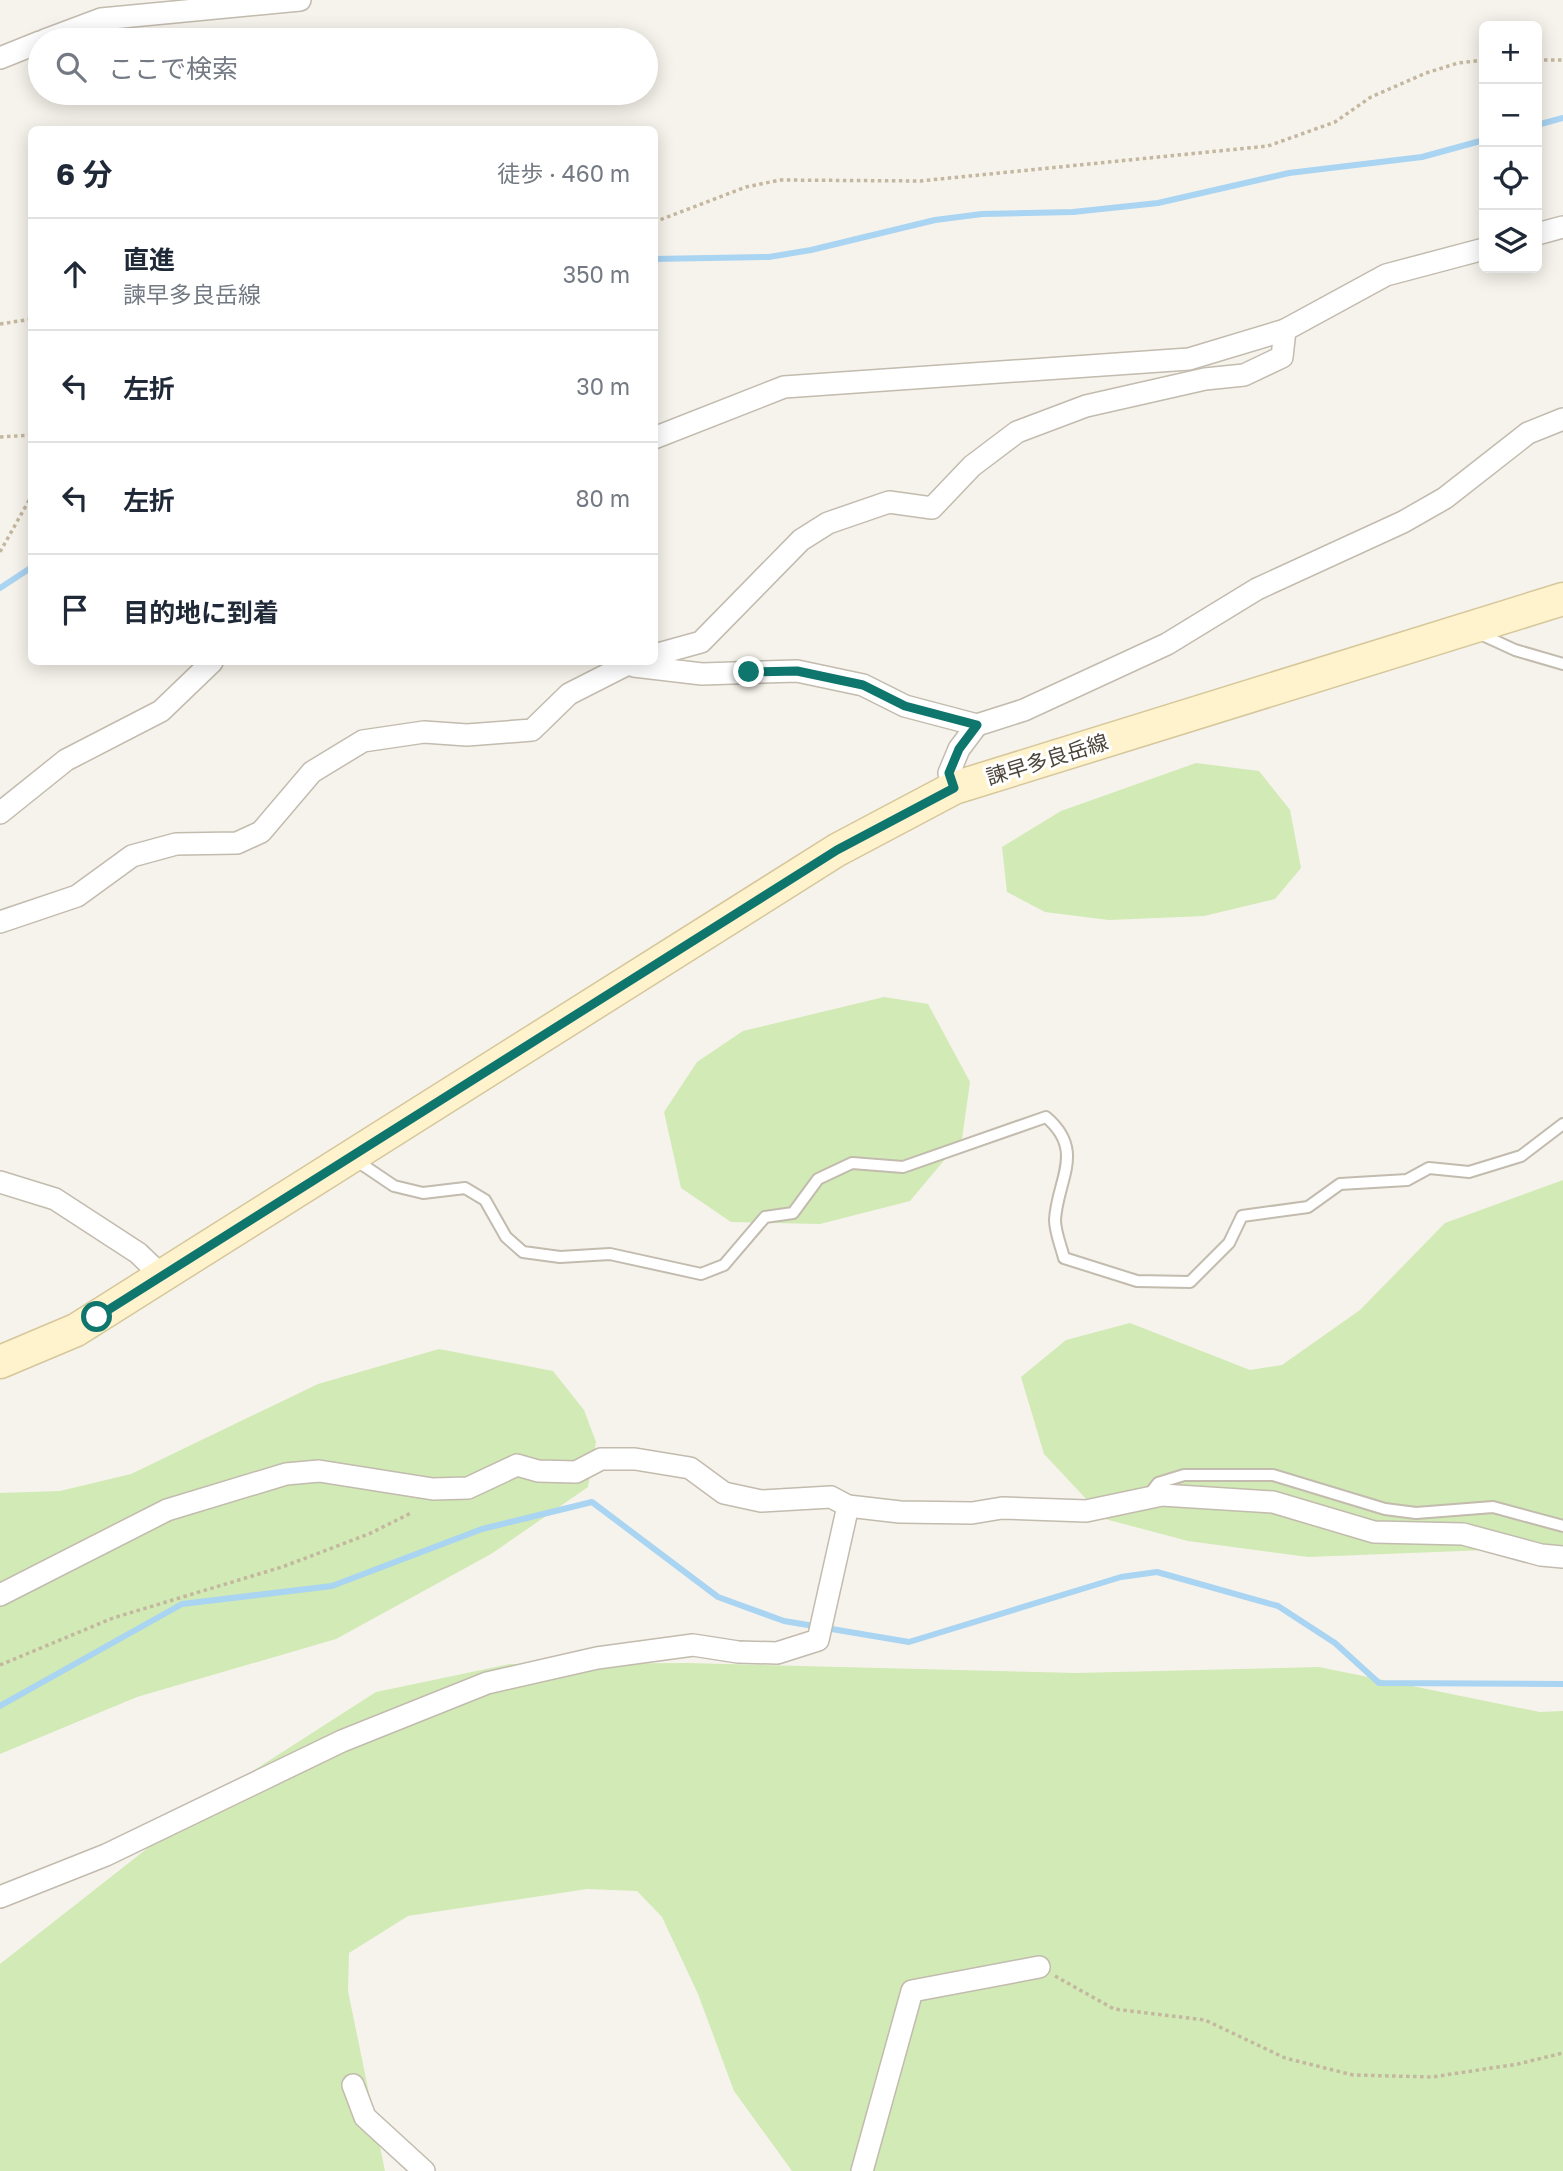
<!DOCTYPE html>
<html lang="ja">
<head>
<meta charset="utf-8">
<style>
	body { margin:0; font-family:"Golos Text","Noto Sans JP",sans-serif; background:#f2f2f3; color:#1f2937 }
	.controls { position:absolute; right:21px; top:21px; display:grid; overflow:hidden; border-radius:10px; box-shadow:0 4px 18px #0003 }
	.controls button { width:63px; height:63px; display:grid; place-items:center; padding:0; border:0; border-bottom:2px solid #e0e1e3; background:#fff; color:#1f2937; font:35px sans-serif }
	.stop { position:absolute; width:21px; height:21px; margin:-16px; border:5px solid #0f766e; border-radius:50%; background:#fff }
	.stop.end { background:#0f766e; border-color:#fff; box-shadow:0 2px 7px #0008 }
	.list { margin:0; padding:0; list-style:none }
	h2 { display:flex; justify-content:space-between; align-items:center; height:91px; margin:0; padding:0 28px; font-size:30px }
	h2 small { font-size:23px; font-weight:400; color:#747a83 }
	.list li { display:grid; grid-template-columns:46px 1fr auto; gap:21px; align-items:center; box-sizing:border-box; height:112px; padding:0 28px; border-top:2px solid #e0e1e3 }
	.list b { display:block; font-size:26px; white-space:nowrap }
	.list p { margin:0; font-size:23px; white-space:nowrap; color:#747a83 }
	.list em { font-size:23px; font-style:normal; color:#747a83 }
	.icon { flex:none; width:38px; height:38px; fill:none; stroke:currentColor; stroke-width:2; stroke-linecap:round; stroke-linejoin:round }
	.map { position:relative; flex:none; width:1563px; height:2171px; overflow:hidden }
	.search { position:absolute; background:#fff; box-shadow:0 4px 18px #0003; left:28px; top:28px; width:630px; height:77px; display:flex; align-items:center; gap:18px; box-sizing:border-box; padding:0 24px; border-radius:38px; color:#747a83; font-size:26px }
	.panel { position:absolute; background:#fff; box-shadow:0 4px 18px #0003; left:28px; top:126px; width:630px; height:539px; border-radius:10px }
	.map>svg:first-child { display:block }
</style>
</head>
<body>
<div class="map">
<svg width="1563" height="2171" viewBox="0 0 1563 2171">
	<rect width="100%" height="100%" fill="#f6f3ec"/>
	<g fill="#d2eab5">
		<polygon points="1196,763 1259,771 1290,810 1301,868 1275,899 1204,916 1109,920 1045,912 1007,892 1002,847 1061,811"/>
		<polygon points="884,997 928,1004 970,1082 962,1139 910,1201 820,1224 731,1222 681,1188 664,1112 697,1062 743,1031"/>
		<polygon points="1563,1180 1563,1547 1308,1557 1188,1541 1105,1519 1044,1454 1021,1377 1066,1340 1130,1323 1250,1370 1282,1365 1360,1310 1445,1223"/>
		<polygon points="439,1349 553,1371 584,1410 596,1442 588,1487 491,1554 336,1639 137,1697 0,1754 0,1493 60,1491 131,1474 318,1384"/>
		<polygon points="688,1663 1076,1673 1319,1667 1540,1712 1563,1711 1563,2171 792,2171 734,2091 698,1994 662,1917 637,1891 587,1889 408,1916 349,1953 348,1991 385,2171 0,2171 0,1964 214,1796 376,1692 510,1664"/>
	</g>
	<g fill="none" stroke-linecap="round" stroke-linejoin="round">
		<g stroke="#a9d4f2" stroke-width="6">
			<polyline points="1537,125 1563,118"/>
			<polyline points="654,259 769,257 811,250 935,220 982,214 1073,212 1158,203 1289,173 1422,157 1484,140"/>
			<polyline points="0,588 32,567"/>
			<polyline points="0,1706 182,1604 332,1586 482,1529 592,1502 718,1597 784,1621 909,1642 1121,1577 1157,1572 1278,1606 1335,1643 1379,1683 1563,1684"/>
		</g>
		<defs>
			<g id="lane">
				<polyline points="1478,633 1515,650 1563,664"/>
				<path d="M354 1159 394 1186 423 1193 465 1188 485 1200 506 1237 523 1252 560 1257 610 1254 701 1274 724 1265 765 1217 793 1213 818 1179 852 1163 903 1167 1046 1117C1086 1151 1057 1180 1055 1220 1055 1232 1061 1246 1064 1258L1137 1281 1190 1282 1229 1243 1242 1216 1308 1207 1340 1184 1407 1180 1429 1168 1469 1172 1521 1156 1563 1124"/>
				<polyline points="1148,1496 1158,1483 1184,1475 1273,1475 1385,1509 1416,1513 1493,1507 1563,1526"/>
			</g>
			<g id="street">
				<polyline points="45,40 101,19 300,0"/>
				<polyline points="0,58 40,42"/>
				<polyline points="1537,234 1563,227"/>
				<polyline points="654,438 784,387 1189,359 1285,330 1386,275 1484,249"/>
				<polyline points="654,655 701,642 801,540 828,523 889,502 932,508 972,466 1017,432 1086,406 1205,379 1244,375 1282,357 1285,330"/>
				<polyline points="634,666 702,674 797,671 863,685 905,706 977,725 959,749 949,773 954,788"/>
				<polyline points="977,725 1024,710 1167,644 1257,589 1403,522 1445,498 1528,433 1563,419"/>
				<polyline points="0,813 66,760 161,711 212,662"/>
				<polyline points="0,922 77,896 132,856 176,844 237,843 261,832 312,772 363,741 424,732 467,735 532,730 569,694 632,662"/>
				<polyline points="0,1182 55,1199 138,1253 162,1276"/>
				<polyline points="0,1595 167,1510 286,1474 319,1471 433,1489 468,1488 517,1465 538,1471 576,1472 601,1459 635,1459 690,1468 724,1493 761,1501 831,1497 848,1506 900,1512 972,1513 1002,1508 1086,1511 1162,1495 1273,1502 1374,1532 1463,1534 1541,1555 1563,1557"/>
				<polyline points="0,1897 106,1855 342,1741 487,1683 597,1658 693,1645 738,1652 777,1653 818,1640 848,1506"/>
				<polyline points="353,2085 365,2117 424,2171"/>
				<polyline points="862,2171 912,1991 1039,1967"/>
			</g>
			<polyline id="secondary" points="0,1362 76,1330 837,850 954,788 1563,599"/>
		</defs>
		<use href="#lane" stroke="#c2bbae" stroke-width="14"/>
		<use href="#street" stroke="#c2bbae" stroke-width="24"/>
		<use href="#secondary" stroke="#d6c79b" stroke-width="35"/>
		<g stroke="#c4b79f" stroke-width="3.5" stroke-dasharray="3.5 3.5" stroke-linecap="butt">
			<polyline points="1537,60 1563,60"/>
			<polyline points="654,222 746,187 780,180 920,181 1268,146 1335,122 1371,97 1426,73 1458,63 1484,60"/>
			<polyline points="0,324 32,319"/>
			<polyline points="0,437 32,435"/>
			<polyline points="0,552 32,495"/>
			<polyline points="0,1665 113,1618 282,1567 371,1533 411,1513"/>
			<polyline points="1055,1976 1114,2009 1205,2020 1285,2058 1353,2075 1432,2077 1518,2064 1563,2053"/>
		</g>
		<use href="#lane" stroke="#fff" stroke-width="10"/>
		<use href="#street" stroke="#fff" stroke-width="21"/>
		<use href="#secondary" stroke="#fff3cd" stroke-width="32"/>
	</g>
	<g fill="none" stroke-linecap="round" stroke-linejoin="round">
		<polyline stroke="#0f766e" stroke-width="9" points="97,1317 837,850 954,788 949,773 959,749 977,725 905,706 863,685 797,671 749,672"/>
	</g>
	<g text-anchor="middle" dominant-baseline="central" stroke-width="6" stroke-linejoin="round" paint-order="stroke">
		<g font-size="21" fill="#4b4439" stroke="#fff">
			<text transform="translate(1047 759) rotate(-17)">諫早多良岳線</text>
		</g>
	</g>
</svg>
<div class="controls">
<button>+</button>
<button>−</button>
<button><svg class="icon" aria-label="locate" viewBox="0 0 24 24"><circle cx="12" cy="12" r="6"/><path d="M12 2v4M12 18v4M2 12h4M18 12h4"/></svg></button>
<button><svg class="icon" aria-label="layers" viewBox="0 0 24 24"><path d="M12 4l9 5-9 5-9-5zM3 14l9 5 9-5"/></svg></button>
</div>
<div class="stop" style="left:97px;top:1317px"></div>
<div class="stop end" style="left:749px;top:672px"></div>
<div class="search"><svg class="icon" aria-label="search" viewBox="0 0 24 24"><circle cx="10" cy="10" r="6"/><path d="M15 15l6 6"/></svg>ここで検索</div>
<section class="panel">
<h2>6 分<small>徒歩 · 460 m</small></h2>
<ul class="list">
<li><svg class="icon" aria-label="ahead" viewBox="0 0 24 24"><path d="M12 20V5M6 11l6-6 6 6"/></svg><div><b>直進</b><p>諫早多良岳線</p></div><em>350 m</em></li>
<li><svg class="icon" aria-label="left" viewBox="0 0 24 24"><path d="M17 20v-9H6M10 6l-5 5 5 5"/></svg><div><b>左折</b></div><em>30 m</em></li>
<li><svg class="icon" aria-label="left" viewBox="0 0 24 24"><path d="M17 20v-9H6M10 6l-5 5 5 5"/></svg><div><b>左折</b></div><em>80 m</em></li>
<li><svg class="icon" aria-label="arrive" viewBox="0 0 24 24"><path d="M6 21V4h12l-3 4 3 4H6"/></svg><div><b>目的地に到着</b></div></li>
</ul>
</section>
</div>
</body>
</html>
